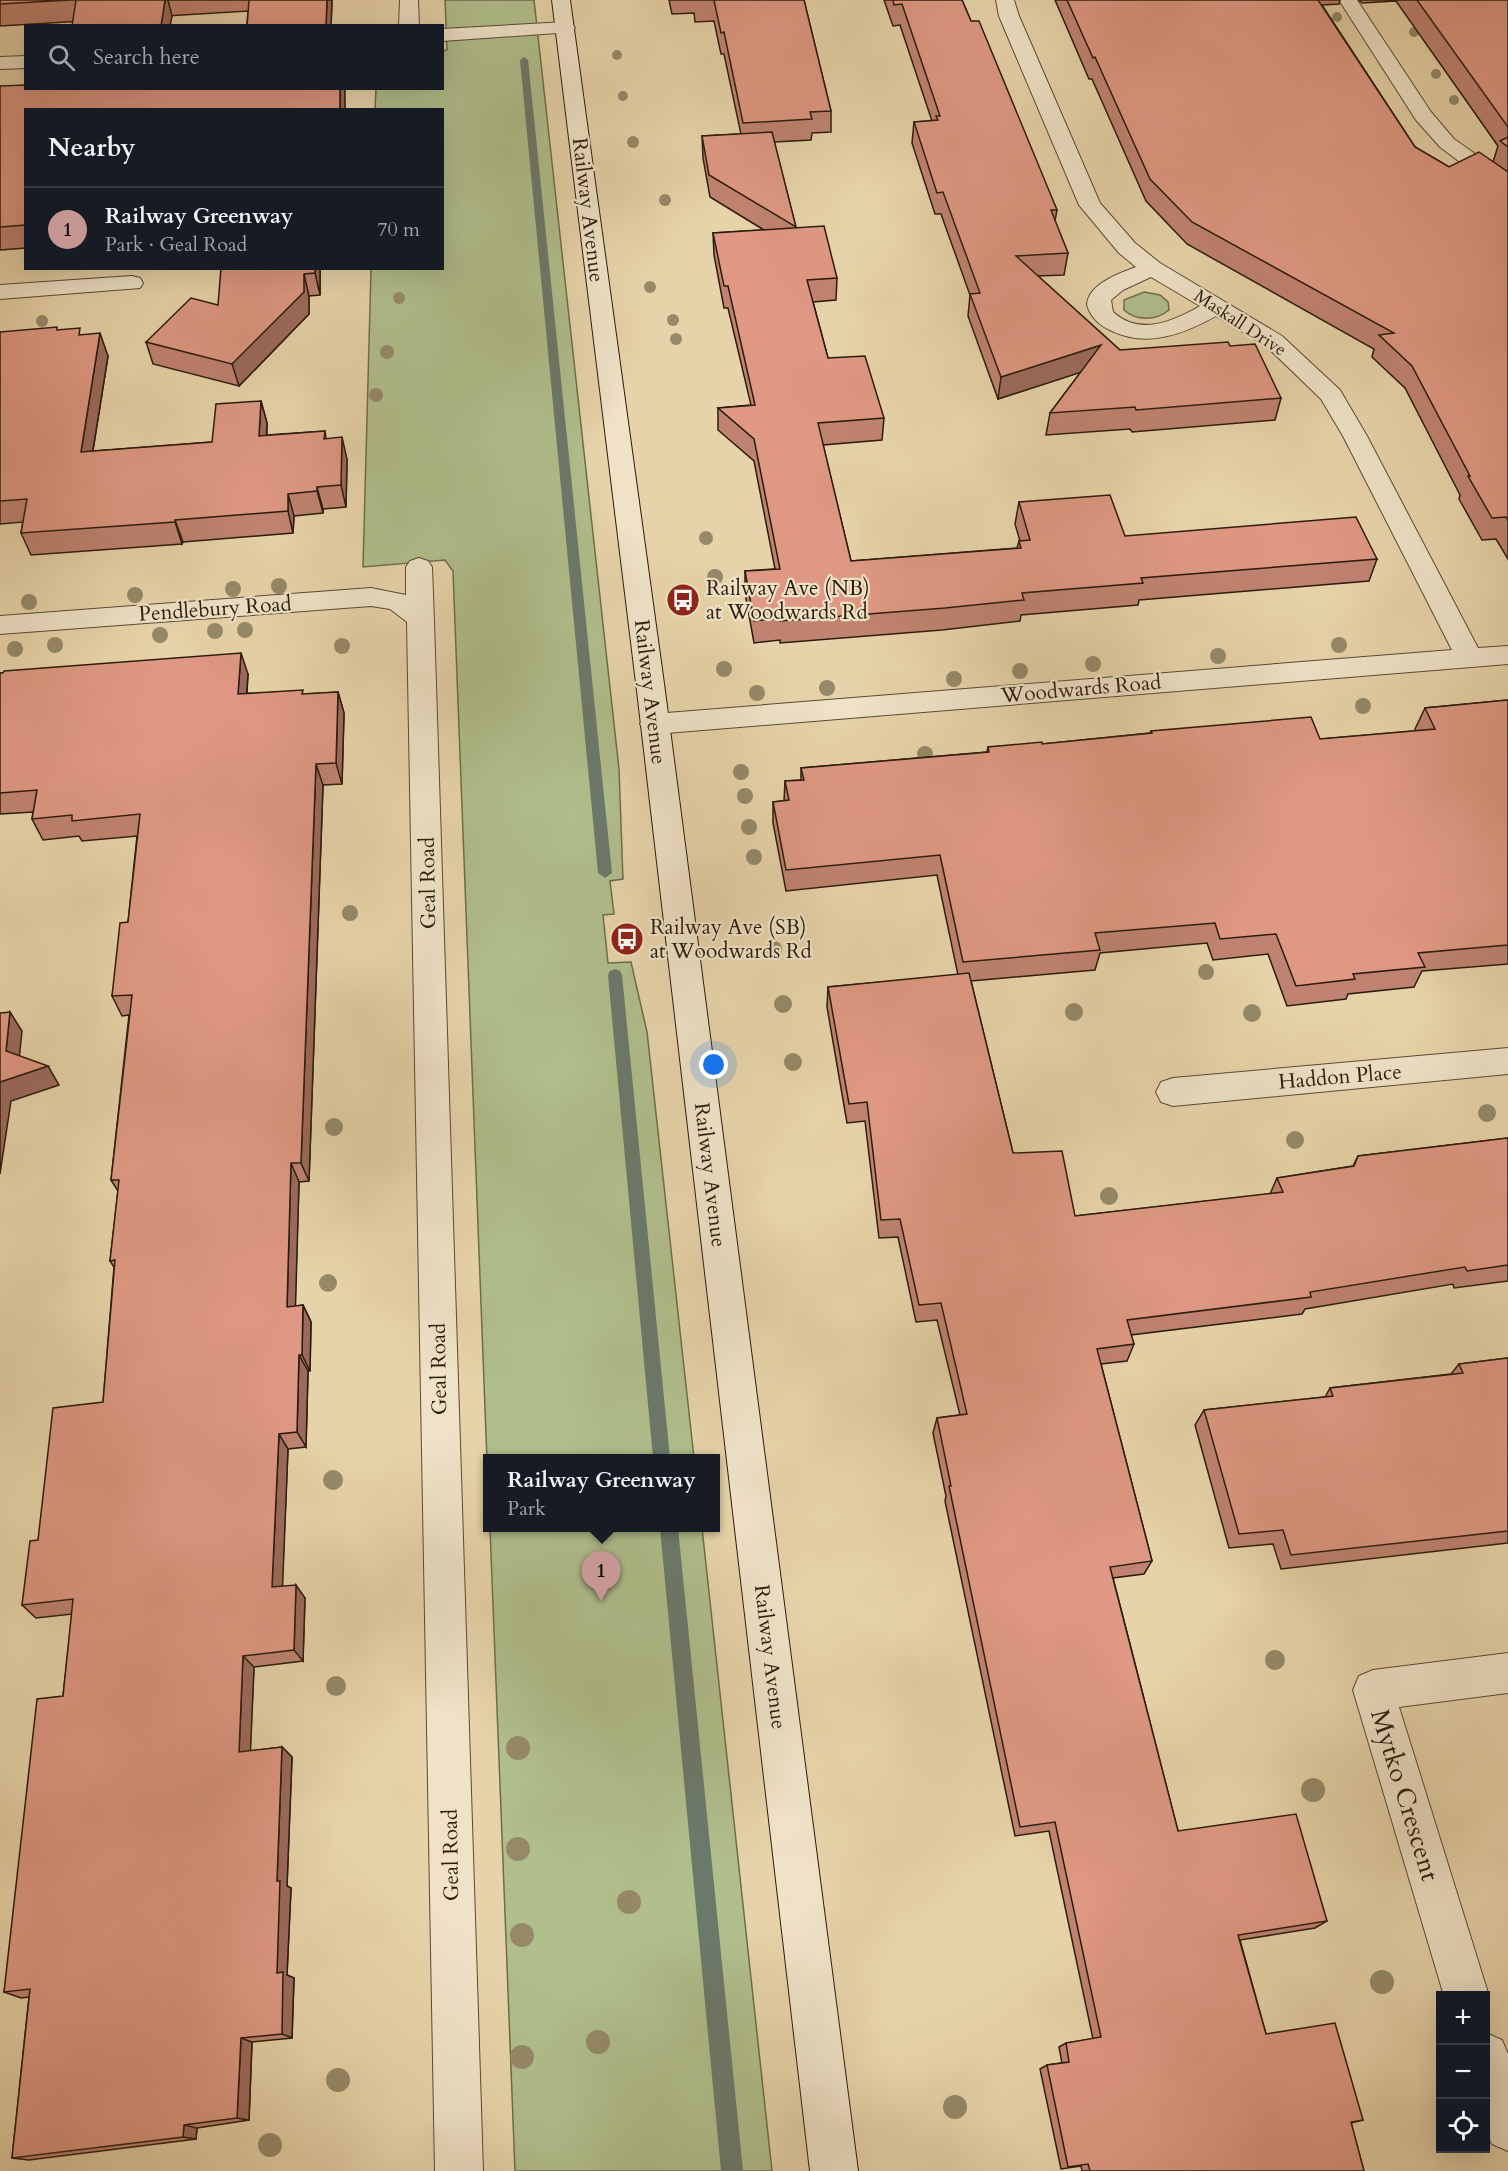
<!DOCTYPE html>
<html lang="en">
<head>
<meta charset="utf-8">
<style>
	body { margin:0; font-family:Cardo,serif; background:#242831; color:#f1f3f6 }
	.controls { position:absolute; right:18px; bottom:18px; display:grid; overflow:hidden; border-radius:0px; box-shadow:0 6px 24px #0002 }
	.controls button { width:54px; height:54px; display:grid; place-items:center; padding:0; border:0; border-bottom:2px solid #363941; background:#171b24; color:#f1f3f6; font:30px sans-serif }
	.you { position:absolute; left:714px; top:1065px; width:21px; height:21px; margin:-15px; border:4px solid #fff; border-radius:50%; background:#1a73e8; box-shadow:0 0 0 9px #1a73e833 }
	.badge { display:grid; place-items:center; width:39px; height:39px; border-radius:50%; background:#c59692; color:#111; font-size:20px; font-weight:700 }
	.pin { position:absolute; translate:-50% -50px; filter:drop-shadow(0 2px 3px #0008) }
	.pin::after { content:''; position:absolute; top:32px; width:21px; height:18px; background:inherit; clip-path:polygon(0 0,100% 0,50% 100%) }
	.popup { position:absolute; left:483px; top:1454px; width:237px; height:78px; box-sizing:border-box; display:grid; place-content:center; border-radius:0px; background:#171b24; filter:drop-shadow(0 2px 4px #0005); font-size:20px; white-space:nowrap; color:#9ea1a6 }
	.popup b { font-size:22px; color:#f1f3f6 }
	.popup::after { content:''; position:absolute; left:50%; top:100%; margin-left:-12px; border:12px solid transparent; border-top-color:#171b24 }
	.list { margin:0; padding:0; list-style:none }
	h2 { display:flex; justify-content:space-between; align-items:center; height:78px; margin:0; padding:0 24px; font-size:26px }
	h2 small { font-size:20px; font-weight:400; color:#9ea1a6 }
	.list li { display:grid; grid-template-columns:39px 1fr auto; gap:18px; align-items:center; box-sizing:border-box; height:84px; padding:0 24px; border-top:2px solid #363941 }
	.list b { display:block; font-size:22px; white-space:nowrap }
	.list p { margin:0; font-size:20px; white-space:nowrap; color:#9ea1a6 }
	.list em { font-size:20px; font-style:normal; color:#9ea1a6 }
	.icon { flex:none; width:33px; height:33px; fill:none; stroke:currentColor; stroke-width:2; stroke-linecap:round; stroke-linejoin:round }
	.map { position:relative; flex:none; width:1508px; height:2171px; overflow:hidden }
	.search { position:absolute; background:#171b24; box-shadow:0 6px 24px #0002; left:24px; top:24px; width:420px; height:66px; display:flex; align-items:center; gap:15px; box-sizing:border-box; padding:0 21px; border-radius:0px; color:#9ea1a6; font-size:22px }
	.panel { position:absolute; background:#171b24; box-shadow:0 6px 24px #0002; left:24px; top:108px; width:420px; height:162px; border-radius:0px }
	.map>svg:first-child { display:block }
</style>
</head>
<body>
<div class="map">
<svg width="1508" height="2171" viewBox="0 0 1508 2171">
	<rect width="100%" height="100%" fill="#e7d3a9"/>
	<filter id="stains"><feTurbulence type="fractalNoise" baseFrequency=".00333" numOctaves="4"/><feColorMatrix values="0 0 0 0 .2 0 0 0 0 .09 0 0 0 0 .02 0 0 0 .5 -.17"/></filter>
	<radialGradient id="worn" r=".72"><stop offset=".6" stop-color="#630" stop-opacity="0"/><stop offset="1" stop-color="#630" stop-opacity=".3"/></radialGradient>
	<g fill="#b0be8c" stroke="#6d6d4c" stroke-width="1.5">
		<polygon points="445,0 534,0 619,769 623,879 610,881 614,914 603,915 608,963 631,962 647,1032 694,1458 487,1458 487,1461 453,571 445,560 363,567 371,269 442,268 442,110 375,109 376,89 442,88 443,51 447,50"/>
		<path d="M1144 292 1160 295 1168 302 1169 310C1156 321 1136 321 1124 310V300Z"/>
		<polygon points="490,1528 702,1528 772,2171 515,2171"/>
	</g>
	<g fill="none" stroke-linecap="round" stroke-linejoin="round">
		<g fill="#6b796b" fill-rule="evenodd">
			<polygon points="524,57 528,60 612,873 605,878 598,873 520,60"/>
			<polygon points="615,969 620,971 622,975 670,1458 653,1458 608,975 610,971"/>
			<polygon points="660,1528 678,1528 743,2171 721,2171"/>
		</g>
		<defs>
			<g id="minor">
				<polygon points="400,0 418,0 419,26 399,26"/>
				<path d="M996 0H1014L1019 16 1100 203 1135 243 1160 263 1282 336 1340 390 1367 436 1478 648 1508 646V664L654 734 644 731 640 724 644 717 654 714 1452 650 1343 436 1321 399 1266 346 1216 316C1184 334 1148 348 1112 331 1100 326 1091 318 1087 305 1088 284 1120 273 1136 267L1119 253 1079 205 999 16ZM1151 277 1200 306C1172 322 1140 336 1113 312L1111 300 1123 290Z"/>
				<polygon points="1339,0 1357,0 1431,112 1454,139 1508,177 1508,193 1500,192 1440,147 1416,120"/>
				<polygon points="565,22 572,24 575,28 572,32 442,41 442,29"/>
				<polygon points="26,56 26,68 0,69 0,57"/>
				<polygon points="132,276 140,278 143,283 140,288 0,299 0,285"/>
				<polygon points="419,558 428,561 432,567 434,621 483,2171 435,2171 407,622 390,609 371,606 0,634 0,616 371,588 406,595 406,567 410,561"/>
				<polygon points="1508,1048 1508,1074 1173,1106 1161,1102 1156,1092 1161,1082 1173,1078"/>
				<polygon points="1508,1653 1508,1693 1399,1707 1489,1996 1486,2005 1486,1996 1444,1996 1353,1690 1359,1676 1373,1670"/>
				<polygon points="1486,2033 1502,2040 1508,2054 1508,2151 1492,2144 1486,2130"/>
			</g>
			<polygon id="secondary" points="552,0 570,0 665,691 858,2171 810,2171 637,691"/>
		</defs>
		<use href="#minor" stroke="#594a34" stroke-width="2"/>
		<use href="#secondary" stroke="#2a1c0d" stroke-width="2"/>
		<use href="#minor" fill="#efe2c7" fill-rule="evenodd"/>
		<use href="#secondary" fill="#efe2c7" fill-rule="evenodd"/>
	</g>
	<g fill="#958968">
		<circle cx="1337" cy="17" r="5"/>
		<circle cx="1414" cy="32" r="5"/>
		<circle cx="617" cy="55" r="5"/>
		<circle cx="1436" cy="74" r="5"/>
		<circle cx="623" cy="96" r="5"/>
		<circle cx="1454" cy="100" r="5"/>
		<circle cx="633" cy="142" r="6"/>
		<circle cx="665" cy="200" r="6"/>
		<circle cx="650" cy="287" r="6"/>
		<circle cx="399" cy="298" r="6"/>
		<circle cx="673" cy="320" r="6"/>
		<circle cx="42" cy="321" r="6"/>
		<circle cx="676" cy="339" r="6"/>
		<circle cx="387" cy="352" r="7"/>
		<circle cx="376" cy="395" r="7"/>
		<circle cx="706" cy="538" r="7"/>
		<circle cx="715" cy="577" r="8"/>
		<circle cx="279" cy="586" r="8"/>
		<circle cx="233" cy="589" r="8"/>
		<circle cx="135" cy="595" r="8"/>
		<circle cx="29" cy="602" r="8"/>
		<circle cx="245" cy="630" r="8"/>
		<circle cx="215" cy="631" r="8"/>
		<circle cx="160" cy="635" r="8"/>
		<circle cx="55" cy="645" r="8"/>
		<circle cx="1339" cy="645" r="8"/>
		<circle cx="342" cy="646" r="8"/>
		<circle cx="15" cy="649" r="8"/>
		<circle cx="1218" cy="656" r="8"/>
		<circle cx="1093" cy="664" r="8"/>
		<circle cx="724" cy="669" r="8"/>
		<circle cx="1020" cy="671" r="8"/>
		<circle cx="954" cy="679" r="8"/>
		<circle cx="827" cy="688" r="8"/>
		<circle cx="757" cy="693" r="8"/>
		<circle cx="1363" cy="706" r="8"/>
		<circle cx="925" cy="754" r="8"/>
		<circle cx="741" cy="772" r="8"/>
		<circle cx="745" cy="796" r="8"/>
		<circle cx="749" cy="827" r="8"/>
		<circle cx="754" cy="857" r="8"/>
		<circle cx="350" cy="913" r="8"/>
		<circle cx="774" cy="949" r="8"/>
		<circle cx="1206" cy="972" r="8"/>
		<circle cx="783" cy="1004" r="9"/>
		<circle cx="1074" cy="1012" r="9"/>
		<circle cx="1252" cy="1013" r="9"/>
		<circle cx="793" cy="1062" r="9"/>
		<circle cx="1487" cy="1113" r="9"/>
		<circle cx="334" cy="1127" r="9"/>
		<circle cx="1295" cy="1140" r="9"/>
		<circle cx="1109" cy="1196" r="9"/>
		<circle cx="328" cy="1283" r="9"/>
		<circle cx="333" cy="1480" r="10"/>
		<circle cx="1275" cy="1660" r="10"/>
		<circle cx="336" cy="1686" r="10"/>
		<circle cx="518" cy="1748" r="12"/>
		<circle cx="1313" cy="1790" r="12"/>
		<circle cx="518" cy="1849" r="12"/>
		<circle cx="629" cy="1902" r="12"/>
		<circle cx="522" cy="1935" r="12"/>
		<circle cx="1382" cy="1982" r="12"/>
		<circle cx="598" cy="2042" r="12"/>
		<circle cx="522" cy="2057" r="12"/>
		<circle cx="338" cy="2080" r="12"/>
		<circle cx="955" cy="2107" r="12"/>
		<circle cx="270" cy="2145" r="12"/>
	</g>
	<g fill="#c08371" stroke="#2a1c0d" stroke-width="1.5">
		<polygon points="0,0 332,0 331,26 247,26 248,11 0,26"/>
		<polygon points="669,0 804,0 831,111 831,132 812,133 811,140 774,142 796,228 837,278 836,300 813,302 828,358 884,418 882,440 823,445 851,561 1017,548 1019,541 1020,541 1015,524 1019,502 1125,536 1377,559 1369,581 1139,600 1138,605 1021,615 1020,621 942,630 780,643 780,640 754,643 745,593 745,571 775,569 754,461 718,430 718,408 751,405 728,308 724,308 714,255 713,233 764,230 710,197 703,158 702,136 741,134 724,54 721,54 714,21 695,22 694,13 672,14"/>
		<polygon points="884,0 962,0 971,21 1057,210 1055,221 1068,253 1064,275 1038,276 1120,350 1230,346 1281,398 1275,420 1132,432 1130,429 1046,435 1050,413 1081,372 998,399 968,316 970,295 941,214 935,214 912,143 914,122 932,121 900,25 893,26"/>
		<polygon points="1055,0 1340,0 1339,4 1322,5 1415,147 1449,167 1493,162 1498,146 1396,1 1362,3 1359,0 1508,0 1508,559 1496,539 1482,540 1459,499 1460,495 1405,388 1372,357 1374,349 1187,244 1146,201 1092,79 1089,79"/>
		<polygon points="0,86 26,110 26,248 0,250"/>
		<polygon points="320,268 320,295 309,296 309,314 239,386 153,364 146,342 218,305"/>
		<polygon points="58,330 82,335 108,356 93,451 212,442 261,401 267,423 267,435 325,431 326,438 347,459 346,507 323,509 323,513 294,516 293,533 183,542 182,544 31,555 21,533 23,522 0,524 0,332"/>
		<polygon points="0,673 248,674 247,693 304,694 338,692 344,713 342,784 323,785 309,1181 299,1182 295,1306 303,1305 311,1322 310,1371 308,1371 306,1447 288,1449 282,1586 305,1598 303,1661 254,1667 250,1751 282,1747 292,1757 287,1886 291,1888 287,1975 294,1978 292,2038 252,2042 249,2120 197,2128 196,2139 29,2160 12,2158 29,1997 21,1998 4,1992 63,1696 72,1614 36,1618 22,1605 38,1540 103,1402 114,1267 110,1261 118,1191 111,1180 129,1015 122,1016 112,996 128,922 137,836 82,841 79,836 43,840 32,819 33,812 0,814"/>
		<polygon points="1508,700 1508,964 1422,971 1414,987 1348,994 1346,999 1287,1006 1268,954 1213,960 1207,943 1100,953 1095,970 971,981 1013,1153 1075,1216 1270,1194 1277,1178 1353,1166 1358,1156 1508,1138 1508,1281 1454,1288 1453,1284 1305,1309 1302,1314 1131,1335 1134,1344 1127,1361 1101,1364 1152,1561 1144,1574 1113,1578 1178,1831 1327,1921 1315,1928 1240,1940 1266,2034 1363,2120 1351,2123 1364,2171 1082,2171 1081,2166 1061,2169 1040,2069 1047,2065 1062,2063 1059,2047 1066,2043 1093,2039 1049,1831 1015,1836 945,1501 946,1496 933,1433 937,1418 960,1415 937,1320 916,1322 898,1237 879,1238 865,1121 847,1123 827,1007 828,987 958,975 937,875 786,891 773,823 773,802 784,801 785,781 801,780 801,768 987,752 988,747 1042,744 1150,733 1151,731 1320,739 1416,731 1415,729 1425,708"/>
		<polygon points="1508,1358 1508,1543 1281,1569 1273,1544 1229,1548 1195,1425 1204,1410 1325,1397 1330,1388 1451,1374 1459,1364"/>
	</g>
	<g fill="#9c6a5c" stroke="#2a1c0d" stroke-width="1.5">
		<polygon points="165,0 168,0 172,16 170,26 161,26"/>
		<polygon points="327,0 332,0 331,26 326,26"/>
		<rect x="340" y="88" width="5" height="22"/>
		<polygon points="315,268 320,268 320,295 315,273"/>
		<polygon points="304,274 309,296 309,314 239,386 232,364"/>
		<polygon points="100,333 108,356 89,474 81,452"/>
		<polygon points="1101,345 1097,367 998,399 1001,377"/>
		<polygon points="261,401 267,423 265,458 259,436"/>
		<polygon points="342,437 347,459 346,507 341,485"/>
		<polygon points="317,487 323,509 323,513 317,491"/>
		<polygon points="288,494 294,516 293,533 288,511"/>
		<polygon points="175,520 183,542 182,544 175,522"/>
		<polygon points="241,653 248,674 245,715 238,694"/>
		<polygon points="338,692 344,713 342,784 336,763"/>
		<polygon points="316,764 323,785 309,1181 301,1163"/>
		<polygon points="10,1012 22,1031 18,1070 6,1051"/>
		<polygon points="48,1066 59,1085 11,1101 0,1174 0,1082"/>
		<polygon points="291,1163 299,1182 295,1324 287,1307"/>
		<polygon points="303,1305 311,1322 310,1371 302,1355"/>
		<polygon points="299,1355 308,1371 306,1447 297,1432"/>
		<polygon points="279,1434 288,1449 282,1600 272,1587"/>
		<polygon points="296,1585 305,1598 303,1661 294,1650"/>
		<polygon points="243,1656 254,1667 250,1762 239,1752"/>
		<polygon points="282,1747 292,1757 287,1886 291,1888 287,1975 294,1978 292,2038 282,2034 277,1973 277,1881"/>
		<polygon points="241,2038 252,2042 249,2120 237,2118"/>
		<polygon points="184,2125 197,2128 196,2139 183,2137"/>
	</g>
	<g fill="#df9883" stroke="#2a1c0d" stroke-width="1.5">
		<polygon points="0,0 70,0 0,4"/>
		<polygon points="76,0 165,0 161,26 72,26"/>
		<polygon points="249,0 327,0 326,26 247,26"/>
		<polygon points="714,0 804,0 831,111 810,112 812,119 743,123 724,32 721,33"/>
		<polygon points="893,0 962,0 971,21 979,21 1057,210 1051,210 1068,253 1016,256 1120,350 1228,342 1230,346 1255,344 1281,398 1136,410 1135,407 1050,413 1101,345 1001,377 970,294 980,293 943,192 937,193 914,122 938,120 936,116 940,116 902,4 894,5"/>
		<polygon points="1067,0 1318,0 1415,147 1449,167 1479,152 1508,172 1508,520 1506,517 1492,518 1468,476 1470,476 1412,366 1379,335 1394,333 1192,222 1150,179 1095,57 1093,58"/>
		<polygon points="1417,0 1508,0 1508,127"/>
		<polygon points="26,85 26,88 340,88 340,110 26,110 26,225 0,227 0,86"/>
		<polygon points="772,132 796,227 709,175 702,136"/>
		<polygon points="1508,137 1508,147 1500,141"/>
		<polygon points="824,226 837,278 807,280 828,358 865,356 884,418 818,423 851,561 1021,548 1019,541 1030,540 1019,502 1110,495 1125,536 1356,517 1377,559 1141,578 1143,583 1022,593 1024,600 945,608 780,621 780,618 754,621 745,571 780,569 754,439 718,408 755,405 728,286 724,286 713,233"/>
		<polygon points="221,268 315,268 315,273 304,274 304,292 232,364 146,342 191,298 218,305"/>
		<polygon points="57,327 57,330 80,328 79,335 100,333 81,452 212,442 216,404 261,401 259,436 325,431 324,439 342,437 341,485 317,487 317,491 288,494 288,511 175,520 175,522 21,533 27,499 0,501 0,332"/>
		<polygon points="241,653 238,694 303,690 302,694 338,692 336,763 316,764 301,1163 291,1163 287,1307 303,1305 302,1355 299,1355 297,1432 279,1434 272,1587 296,1585 294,1650 243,1656 239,1752 282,1747 277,1881 280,1881 277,1973 283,1972 282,2034 241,2038 237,2118 184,2125 183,2137 12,2158 30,1989 4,1992 20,1850 37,1699 63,1696 73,1599 22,1605 30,1541 38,1540 53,1408 103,1402 115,1260 110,1261 119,1180 111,1180 132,995 112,996 120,923 128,922 140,814 72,821 72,815 32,819 37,790 0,793 0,673 3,673 4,671"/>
		<polygon points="1508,700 1508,945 1418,953 1425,967 1353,974 1355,979 1296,986 1276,934 1220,939 1215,923 1095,933 1100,950 963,962 940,855 786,870 773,802 789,800 785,781 804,780 801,768 989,752 988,747 1042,742 1042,744 1152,733 1151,731 1311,717 1320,739 1435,729 1425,708"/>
		<polygon points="969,973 1013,1153 1062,1151 1075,1216 1283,1192 1277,1178 1354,1166 1358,1156 1508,1138 1508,1265 1467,1271 1465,1267 1310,1292 1311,1297 1127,1320 1134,1344 1097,1349 1152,1561 1110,1567 1178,1831 1296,1814 1327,1921 1238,1935 1266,2034 1335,2023 1363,2120 1351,2122 1364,2171 1090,2171 1088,2164 1068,2167 1047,2065 1069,2062 1066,2043 1101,2037 1055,1822 1020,1827 949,1486 951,1486 937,1418 967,1414 941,1303 919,1305 900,1219 881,1220 867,1102 849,1104 828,987"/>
		<polygon points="10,1012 6,1051 48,1066 0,1082 0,1013"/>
		<polygon points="1508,1358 1508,1531 1291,1555 1283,1530 1239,1534 1204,1410 1333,1396 1330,1388 1463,1373 1459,1364"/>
	</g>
	<defs>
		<symbol id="bus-disc" viewBox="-11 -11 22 22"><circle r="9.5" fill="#8f2418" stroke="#efe2c7"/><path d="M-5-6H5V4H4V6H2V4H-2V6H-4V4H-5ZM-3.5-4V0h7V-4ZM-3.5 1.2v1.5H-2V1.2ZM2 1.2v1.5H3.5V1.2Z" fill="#fff"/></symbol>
	</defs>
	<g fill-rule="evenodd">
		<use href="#bus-disc" x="664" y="581" width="38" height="38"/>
		<use href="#bus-disc" x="608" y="920" width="38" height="38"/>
	</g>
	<g text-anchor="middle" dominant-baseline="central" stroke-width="4.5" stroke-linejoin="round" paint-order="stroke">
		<g font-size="18" fill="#2a1c0d" stroke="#efe2c7">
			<text transform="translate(1240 323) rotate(33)">Maskall Drive</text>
		</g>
		<g font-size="21" fill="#2a1c0d" stroke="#efe2c7">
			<text transform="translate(588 210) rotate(83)">Railway Avenue</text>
			<text transform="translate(215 609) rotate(-4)">Pendlebury Road</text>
			<text transform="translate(1081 689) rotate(-5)">Woodwards Road</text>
			<text transform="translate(650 692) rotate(83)">Railway Avenue</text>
			<text transform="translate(428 883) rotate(-91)">Geal Road</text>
			<text transform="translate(1340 1077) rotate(-5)">Haddon Place</text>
			<text transform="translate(710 1175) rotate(83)">Railway Avenue</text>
			<text transform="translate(439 1369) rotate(-91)">Geal Road</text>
			<text transform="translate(770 1657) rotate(83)">Railway Avenue</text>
			<text transform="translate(451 1855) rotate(-91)">Geal Road</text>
		</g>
		<g font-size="21" fill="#2a1c0d" stroke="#efe2c7" text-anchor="start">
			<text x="706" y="588">Railway Ave (NB)<tspan x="706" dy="24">at Woodwards Rd</tspan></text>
			<text x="650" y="927">Railway Ave (SB)<tspan x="650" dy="24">at Woodwards Rd</tspan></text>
		</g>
		<g font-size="26" fill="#2a1c0d" stroke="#efe2c7">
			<text transform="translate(1405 1795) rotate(73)">Mytko Crescent</text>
		</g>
	</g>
	<rect width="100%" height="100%" filter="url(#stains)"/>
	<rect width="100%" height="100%" fill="url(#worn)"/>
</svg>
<div class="controls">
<button>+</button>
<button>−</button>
<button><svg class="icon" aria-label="locate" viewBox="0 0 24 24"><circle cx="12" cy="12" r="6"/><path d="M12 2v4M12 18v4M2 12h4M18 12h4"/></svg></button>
</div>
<div class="you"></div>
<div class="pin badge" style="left:601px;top:1601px">1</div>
<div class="popup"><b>Railway Greenway</b>Park</div>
<div class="search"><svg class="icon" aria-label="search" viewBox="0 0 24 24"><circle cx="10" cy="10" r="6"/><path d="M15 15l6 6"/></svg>Search here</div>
<section class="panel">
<h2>Nearby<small></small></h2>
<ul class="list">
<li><span class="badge">1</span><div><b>Railway Greenway</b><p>Park · Geal Road</p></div><em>70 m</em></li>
</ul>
</section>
</div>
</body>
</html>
